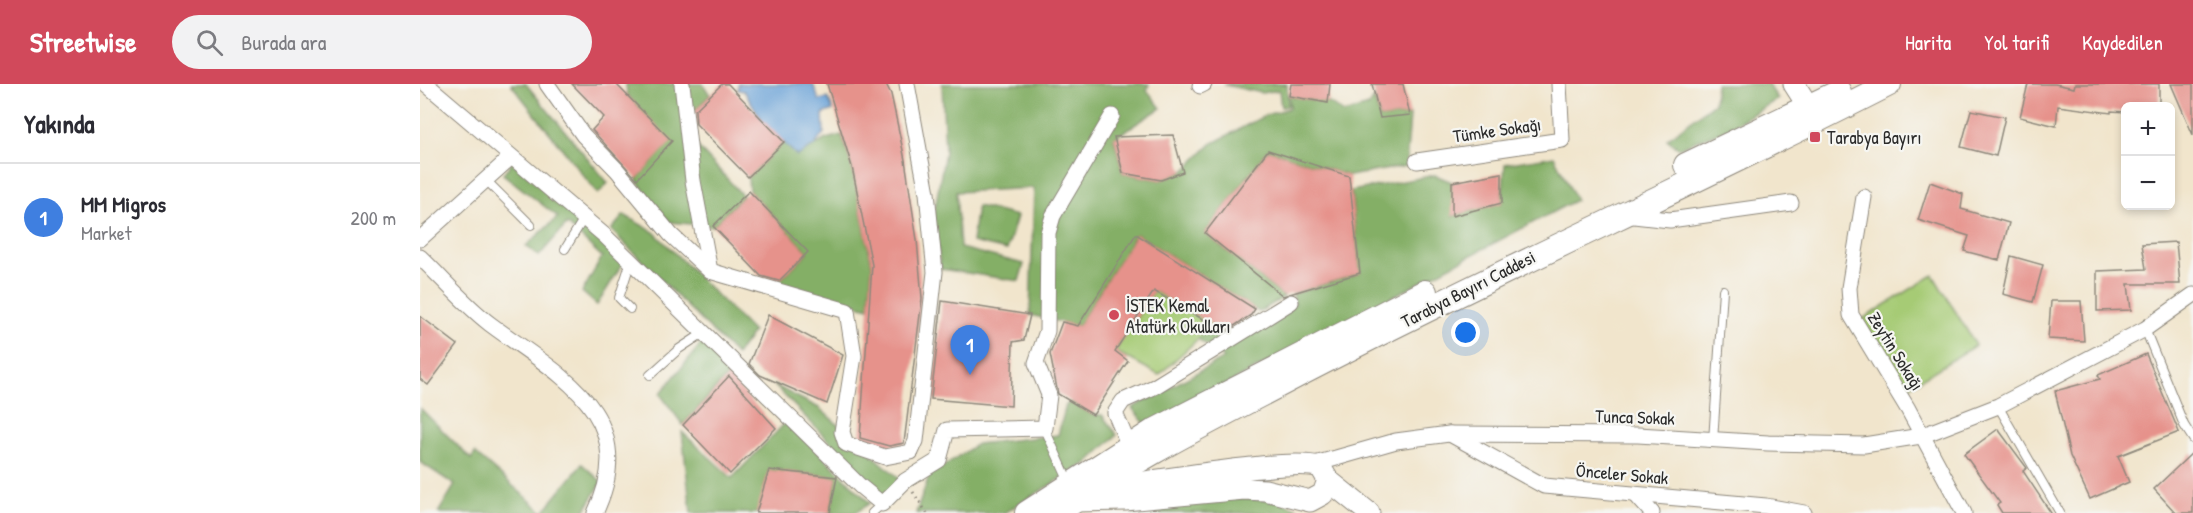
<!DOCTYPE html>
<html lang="tr">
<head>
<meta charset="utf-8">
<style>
	body { margin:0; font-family:"Patrick Hand",sans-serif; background:#f2f2f3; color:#2b2b33 }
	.controls { position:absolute; right:18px; top:18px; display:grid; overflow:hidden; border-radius:9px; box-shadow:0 3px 9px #0003 }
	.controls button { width:54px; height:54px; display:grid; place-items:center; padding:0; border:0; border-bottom:2px solid #e1e1e2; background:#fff; color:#2b2b33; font:30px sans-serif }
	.you { position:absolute; left:1046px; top:249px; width:21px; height:21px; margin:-15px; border:4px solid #fff; border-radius:50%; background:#1a73e8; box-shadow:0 0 0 9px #1a73e833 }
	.badge { display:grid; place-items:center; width:39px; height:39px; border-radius:50%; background:#d1495b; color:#fff; font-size:20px; font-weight:700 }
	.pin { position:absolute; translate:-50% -50px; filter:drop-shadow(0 2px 3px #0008) }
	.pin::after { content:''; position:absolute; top:32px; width:21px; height:18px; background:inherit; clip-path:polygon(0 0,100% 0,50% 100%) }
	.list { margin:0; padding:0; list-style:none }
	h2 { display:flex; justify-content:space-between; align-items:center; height:78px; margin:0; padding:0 24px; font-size:26px }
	h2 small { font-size:20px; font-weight:400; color:#7c7c81 }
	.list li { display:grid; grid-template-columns:39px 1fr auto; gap:18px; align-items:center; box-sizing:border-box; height:108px; padding:0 24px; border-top:2px solid #e1e1e2 }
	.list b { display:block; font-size:22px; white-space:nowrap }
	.list p { margin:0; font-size:20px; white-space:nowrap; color:#7c7c81 }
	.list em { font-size:20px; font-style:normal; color:#7c7c81 }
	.icon { flex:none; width:33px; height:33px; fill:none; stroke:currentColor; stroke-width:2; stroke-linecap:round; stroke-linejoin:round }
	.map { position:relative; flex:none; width:1773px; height:429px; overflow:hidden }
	header { display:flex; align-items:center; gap:36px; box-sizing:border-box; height:84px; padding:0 30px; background:#d1495b; color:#fff }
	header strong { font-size:28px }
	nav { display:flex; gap:33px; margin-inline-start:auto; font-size:21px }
	.search { width:420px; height:54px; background:#f2f2f3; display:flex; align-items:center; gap:15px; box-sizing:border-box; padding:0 21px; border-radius:33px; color:#7c7c81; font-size:22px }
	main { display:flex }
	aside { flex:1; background:#fff }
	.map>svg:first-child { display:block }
</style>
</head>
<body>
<header>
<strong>Streetwise</strong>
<div class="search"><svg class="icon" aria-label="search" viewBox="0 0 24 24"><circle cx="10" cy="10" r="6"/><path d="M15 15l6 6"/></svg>Burada ara</div>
<nav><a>Harita</a><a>Yol tarifi</a><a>Kaydedilen</a></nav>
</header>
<main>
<aside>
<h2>Yakında<small></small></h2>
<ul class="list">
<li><span class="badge" style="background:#3f7fe0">1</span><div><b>MM Migros</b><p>Market</p></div><em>200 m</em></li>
</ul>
</aside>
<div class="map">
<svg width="1773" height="429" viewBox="0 0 1773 429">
	<rect width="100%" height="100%" fill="#f6f6f2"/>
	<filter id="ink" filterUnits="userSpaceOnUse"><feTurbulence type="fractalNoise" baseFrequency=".0167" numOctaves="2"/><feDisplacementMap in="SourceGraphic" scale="12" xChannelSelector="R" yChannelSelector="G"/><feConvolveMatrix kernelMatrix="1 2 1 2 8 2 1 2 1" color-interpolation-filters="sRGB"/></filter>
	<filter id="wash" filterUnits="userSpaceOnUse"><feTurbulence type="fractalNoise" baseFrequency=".008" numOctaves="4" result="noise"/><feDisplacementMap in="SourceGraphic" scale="24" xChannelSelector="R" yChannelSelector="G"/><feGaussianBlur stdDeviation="1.35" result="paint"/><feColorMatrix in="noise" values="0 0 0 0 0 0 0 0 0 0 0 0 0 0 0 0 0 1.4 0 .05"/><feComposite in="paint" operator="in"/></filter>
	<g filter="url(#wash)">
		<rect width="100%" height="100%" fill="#f1e5cc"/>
		<g fill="#a6cb75" stroke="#687b50" stroke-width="1.5">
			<polygon points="1513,191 1556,261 1484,306 1441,236"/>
			<polygon points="734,207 793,241 739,291 695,267"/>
		</g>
		<g fill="#84af66" stroke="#586d48" stroke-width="1.5">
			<polygon points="91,0 106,0 188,99 178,110"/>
			<polygon points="206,0 283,0 290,11 269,32 276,40 266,50 323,112 293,142 249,138 216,96 251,57 207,11"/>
			<polygon points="522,0 729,0 727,6 741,24 694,54 703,89 741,96 763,88 791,60 846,31 870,24 869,12 909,19 924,29 949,22 954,14 960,34 990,31 986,82 929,92 848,66 785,149 864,213 839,228 716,150 658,242 610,231 614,104 536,108 540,164 604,180 599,197 521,185 513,136 525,68"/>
			<polygon points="807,0 867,0 868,22 861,23 859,6 842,9 805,1"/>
			<polygon points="1296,0 1348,0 1358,15 1305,46 1258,64 1247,55 1294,19"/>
			<polygon points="422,51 432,83 452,181 449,224 356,200 388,168 329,107 328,93 364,58 377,72 406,55"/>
			<polygon points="1134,72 1156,116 727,342 712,324 804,274 778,255 793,241 816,254 875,220 873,210 940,189 931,107 1015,91 1032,98 1033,132 1082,119 1085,80"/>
			<polygon points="92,78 205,176 177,221 162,208 182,173 147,140 119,172 106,162 138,133 83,90"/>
			<polygon points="557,122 597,132 587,166 552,158"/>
			<polygon points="204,131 234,148 333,248 316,271 191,146"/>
			<polygon points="285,255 314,284 263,341 240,310"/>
			<polygon points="354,301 399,324 480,395 464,413"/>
			<polygon points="651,318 673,331 682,331 697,351 667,379 584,429 496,429 509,392 557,360 638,351 646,321"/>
			<polygon points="0,324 51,375 55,369 123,428 162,380 182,398 163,429 18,429 35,401 0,378"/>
			<polygon points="367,337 450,419 435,429 410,429 417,393 349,386 337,429 271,429 262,348 312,394"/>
			<polygon points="804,413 859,417 886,429 713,429"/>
		</g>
		<polygon fill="#69a1d7" stroke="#4a6681" stroke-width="1.5" points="318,0 393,0 399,16 408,14 413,26 403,30 404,49 394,62 377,72 343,37 324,7 318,6"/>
		<g id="blocks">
			<g fill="#e6928b">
				<polygon points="152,0 196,0 252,57 217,95 172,46 184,33"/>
				<polygon points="302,0 308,0 364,58 328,93 276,40 275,26"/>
				<polygon points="407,0 466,0 471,10 485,76 497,156 502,214 484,359 469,362 440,354 452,181 432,83"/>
				<polygon points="871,0 910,0 908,19 869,12"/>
				<polygon points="952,0 983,0 990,31 960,34"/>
				<polygon points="1608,0 1635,0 1654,4 1655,0 1739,0 1739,22 1706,22 1706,28 1691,27 1691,29 1638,22 1636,42 1600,33"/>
				<polygon points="1751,0 1773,0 1773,51"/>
				<polygon points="1551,26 1585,33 1576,72 1541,63"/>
				<polygon points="753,51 763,88 741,96 703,89 694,53"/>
				<polygon points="848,66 929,92 940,189 863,212 785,149"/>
				<polygon points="1082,89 1082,119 1032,132 1032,98"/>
				<polygon points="1510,98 1543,110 1541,125 1589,139 1579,176 1544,167 1549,152 1498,136"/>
				<polygon points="329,107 388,168 359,197 341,192 293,142"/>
				<polygon points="716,150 835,225 831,231 805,248 734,207 695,267 708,277 673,331 638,310 630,270 642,238 658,242"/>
				<polygon points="1756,158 1760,200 1708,200 1711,226 1677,227 1677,187 1726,185 1722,160"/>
				<polygon points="1591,172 1623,181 1613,218 1583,210"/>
				<polygon points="522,217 610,231 604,256 593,258 591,322 511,315"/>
				<polygon points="1631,217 1661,217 1664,257 1628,255"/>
				<polygon points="348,231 423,271 407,320 340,291 329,280"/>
				<polygon points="0,232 38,261 8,301 0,295"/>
				<polygon points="1726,270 1759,348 1698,372 1709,398 1670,415 1650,372 1635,307 1680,295 1678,291"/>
				<polygon points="309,292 356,344 310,390 263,341"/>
				<polygon points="1578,345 1607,384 1603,387 1631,429 1582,429 1577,421 1580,419 1544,370"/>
				<polygon points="1773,368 1773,429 1756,429 1734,405"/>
				<polygon points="349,386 417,393 410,429 336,429"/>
			</g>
		</g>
	</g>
	<g filter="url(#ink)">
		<use href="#blocks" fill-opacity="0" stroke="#8e887c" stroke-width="1.5"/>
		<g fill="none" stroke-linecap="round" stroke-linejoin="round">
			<defs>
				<g id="lane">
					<polyline points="66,96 111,141"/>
					<polyline points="145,165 164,134"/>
					<polyline points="210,225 199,214 211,177"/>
					<polyline points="1725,245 1764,341 1773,355"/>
					<polyline points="230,291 259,265 285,248"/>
					<polyline points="1578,322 1640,429"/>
					<polyline points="624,343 649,398"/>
					<polyline points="1293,357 1303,206"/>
					<polyline points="452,429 462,420"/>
				</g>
				<g id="street">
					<polyline points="6,0 184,151 440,402 462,420 485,397 519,376 527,346 625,344 629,311 616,279 627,247 628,149 633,132 692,32"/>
					<polyline points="127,0 163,51 197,86 251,151 290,187 427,227 434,272 422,348 426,360 465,373 491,368 496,357 515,188 507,109 487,0"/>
					<polyline points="262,0 273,97 290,187"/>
					<polyline points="780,2 784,0"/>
					<polyline points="997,77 1142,56 1139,0"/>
					<polyline points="1444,113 1429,204 1431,231 1488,325 1544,429"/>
					<polyline points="1205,131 1250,136 1371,119"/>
					<polyline points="0,155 90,74"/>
					<path d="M0 173C23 195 45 221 70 240 137 290 223 330 175 429"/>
					<polyline points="1030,350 1124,402 1346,422 1384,429"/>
					<polyline points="709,362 695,329 703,317 734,303 871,218"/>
					<polyline points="895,380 976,357 1029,350 1218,351 1348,359 1444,361 1501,352 1578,322 1725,245 1773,211"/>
					<polyline points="1216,411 1232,429"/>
				</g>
				<g id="secondary">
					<polyline points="1374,0 1388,22"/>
					<polyline points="908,396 949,429"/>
					<path d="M654 417 705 416 824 405 845 406 890 417 903 410 908 396 901 384C879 371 710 402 671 405"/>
				</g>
				<g id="primary">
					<polyline points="1266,81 1419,8"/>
					<polyline points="607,429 734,347 1005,208"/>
					<path d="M637 429C714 374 799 333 882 289 1076 188 1275 100 1469 0"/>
				</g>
			</defs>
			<use href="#lane" stroke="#8e887c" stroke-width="10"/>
			<use href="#street" stroke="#8e887c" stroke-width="17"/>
			<use href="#secondary" stroke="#8e887c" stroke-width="23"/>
			<use href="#primary" stroke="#8e887c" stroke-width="26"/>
			<polyline stroke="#8e887c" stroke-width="3" stroke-dasharray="1.5 4.5" stroke-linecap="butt" points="493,408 507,429"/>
			<use href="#lane" stroke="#fff" stroke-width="8"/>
			<use href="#street" stroke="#fff" stroke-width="15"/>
			<use href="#secondary" stroke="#fff" stroke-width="21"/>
			<use href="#primary" stroke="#fff" stroke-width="24"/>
		</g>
	</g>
	<g fill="#d1495b" stroke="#f6f6f2" stroke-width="2">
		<rect x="1389" y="47" width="12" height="12" rx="3"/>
		<circle cx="694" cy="231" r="6"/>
	</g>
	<g text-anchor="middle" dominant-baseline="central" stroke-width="4.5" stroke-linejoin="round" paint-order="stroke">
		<g font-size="18" fill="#2b2b2b" stroke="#f6f6f2">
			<text transform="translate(1077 46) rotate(-8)">Tümke Sokağı</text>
			<text transform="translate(1048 205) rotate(-27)">Tarabya Bayırı Caddesi</text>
			<text transform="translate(1476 267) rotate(58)">Zeytin Sokağı</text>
			<text transform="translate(1215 333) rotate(2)">Tunca Sokak</text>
			<text transform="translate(1202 390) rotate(5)">Önceler Sokak</text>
		</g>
		<g font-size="18" fill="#2b2b2b" stroke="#f6f6f2" text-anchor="start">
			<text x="1407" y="53">Tarabya Bayırı</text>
			<text x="706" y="221">İSTEK Kemal<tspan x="706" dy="21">Atatürk Okulları</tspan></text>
		</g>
	</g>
</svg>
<div class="controls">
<button>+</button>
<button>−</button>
</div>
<div class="you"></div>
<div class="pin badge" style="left:550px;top:291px;background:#3f7fe0">1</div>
</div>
</main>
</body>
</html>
